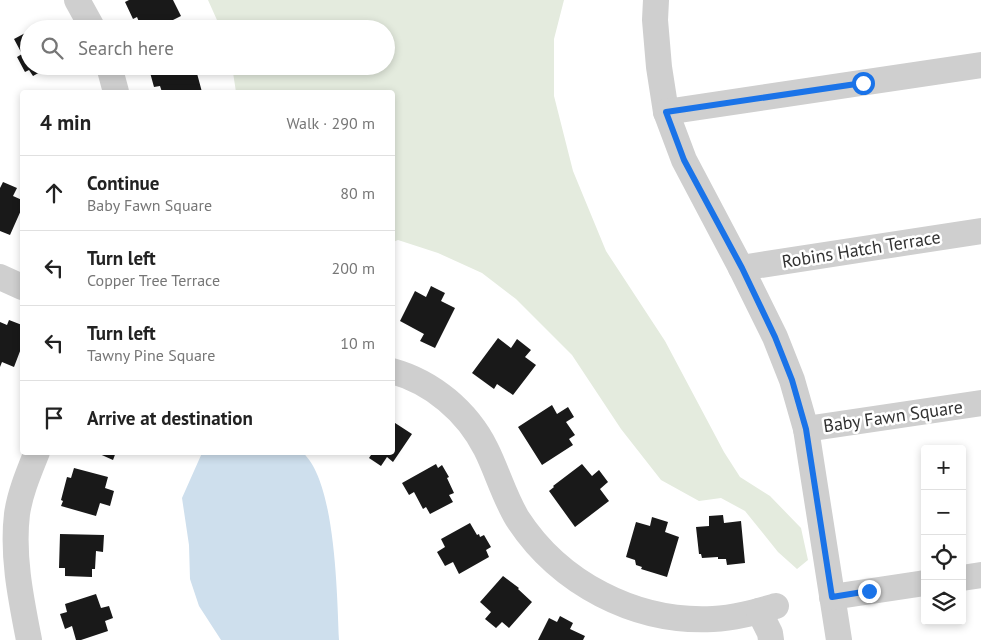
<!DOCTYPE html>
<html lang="en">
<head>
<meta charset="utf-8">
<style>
	body { margin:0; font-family:"PT Sans",sans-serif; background:#f2f2f2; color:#222 }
	.controls { position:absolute; right:15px; bottom:15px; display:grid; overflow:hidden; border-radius:5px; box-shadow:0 2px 8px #0003 }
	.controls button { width:45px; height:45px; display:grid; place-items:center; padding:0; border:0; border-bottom:1px solid #e0e0e0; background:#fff; color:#222; font:25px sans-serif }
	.stop { position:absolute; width:15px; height:15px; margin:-11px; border:4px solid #1a73e8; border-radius:50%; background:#fff }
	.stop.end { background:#1a73e8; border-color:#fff; box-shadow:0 1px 5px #0008 }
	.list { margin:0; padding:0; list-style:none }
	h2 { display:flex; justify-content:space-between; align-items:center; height:65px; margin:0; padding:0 20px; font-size:21px }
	h2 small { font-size:16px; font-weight:400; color:#767676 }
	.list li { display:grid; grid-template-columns:32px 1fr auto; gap:15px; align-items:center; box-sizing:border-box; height:75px; padding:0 20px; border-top:1px solid #e0e0e0 }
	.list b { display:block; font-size:19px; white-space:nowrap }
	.list p { margin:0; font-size:16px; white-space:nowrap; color:#767676 }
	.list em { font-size:16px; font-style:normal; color:#767676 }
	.icon { flex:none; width:28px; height:28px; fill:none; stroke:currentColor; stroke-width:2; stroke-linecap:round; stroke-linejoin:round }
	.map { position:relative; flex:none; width:981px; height:640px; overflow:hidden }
	.search { position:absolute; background:#fff; box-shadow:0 2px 8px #0003; left:20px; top:20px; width:375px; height:55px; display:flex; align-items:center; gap:12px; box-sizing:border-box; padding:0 18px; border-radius:28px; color:#767676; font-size:19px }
	.panel { position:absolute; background:#fff; box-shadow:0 2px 8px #0003; left:20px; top:90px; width:375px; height:365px; border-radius:5px }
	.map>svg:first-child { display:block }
</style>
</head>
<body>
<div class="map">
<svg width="981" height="640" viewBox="0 0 981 640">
	<rect width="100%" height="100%" fill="#fff"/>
	<polygon fill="#e4ebde" points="208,0 564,0 554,39 554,96 573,171 606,251 665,341 724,452 740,477 770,496 801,528 808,560 797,569 778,552 745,511 721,498 699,501 661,480 621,429 572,355 516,299 482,273 438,253 398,240 393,242 392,92 236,92 232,66 386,66 386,29 221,29"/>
	<path fill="#cedfed" d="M202 453H303C336 482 337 596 339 640H221L199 606 190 579 189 545 182 498Z"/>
	<g fill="#191919">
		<polygon points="129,0 173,0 181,16 173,20 178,29 142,29 137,17 133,19 125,2"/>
		<polygon points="29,31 29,66 51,66 33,76 29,70 25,72 17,57 22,54 14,39"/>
		<polygon points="161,66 195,66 202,92 162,92 160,86 154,87 149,69"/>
		<polygon points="3,182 17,188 13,196 22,200 22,208 10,235 0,231 0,188"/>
		<polygon points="431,286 445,293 441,301 455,308 435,348 420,341 424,334 400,321 415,291 426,297"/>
		<polygon points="9,320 22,325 20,331 22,332 22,346 14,367 2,362 0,367 0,322 7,325"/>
		<polygon points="498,338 511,348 517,339 531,350 525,357 536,365 513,395 497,384 494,389 472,373"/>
		<polygon points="552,405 557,414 568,407 574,417 566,422 575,435 569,439 573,445 542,465 518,427"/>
		<polygon points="392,421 412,434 393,462 387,457 381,466 369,458 373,452 392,452"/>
		<polygon points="95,452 116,452 113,460"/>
		<polygon points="436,464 438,468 442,465 449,477 447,478 454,493 449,495 453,502 430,514 426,507 423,509 414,492 409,495 402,483"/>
		<polygon points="582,464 592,476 599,470 608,482 600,489 609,501 575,527 549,491 554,487 553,486"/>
		<polygon points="74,468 108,477 105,488 114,491 110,506 100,503 96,516 61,506 63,501 61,500 67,477 71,478"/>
		<polygon points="723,515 724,523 741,521 745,563 727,565 726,559 718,559 718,557 702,558 701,554 699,554 696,527 709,526 709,516"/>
		<polygon points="652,517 668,522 665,532 679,537 667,577 641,569 642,567 636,565 635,560 626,557 636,522 650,526"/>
		<polygon points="470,523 477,535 479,534 480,537 484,535 491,547 486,550 489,557 459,574 453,562 445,566 437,552 445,547 441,539"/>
		<polygon points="60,534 104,535 103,552 96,551 95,569 92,569 92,577 65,576 65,568 59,568"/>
		<polygon points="503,576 519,588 518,589 532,602 509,628 502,622 496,628 485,619 491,612 480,602"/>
		<polygon points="96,594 101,608 109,606 113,618 105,621 108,631 81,640 76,640 72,626 65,629 60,614 67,612 65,604"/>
		<polygon points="560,616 573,623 570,629 585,636 583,640 538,640 549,618 557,622"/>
	</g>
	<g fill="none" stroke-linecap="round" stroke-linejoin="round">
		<g stroke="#cfcfcf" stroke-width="26">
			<polyline points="77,0 93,29"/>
			<polyline points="656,0 655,20 659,67 666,112 684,160 741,268 775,337 792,380 806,429 839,640"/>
			<polyline points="109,66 116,92"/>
			<polyline points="666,112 981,65"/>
			<polyline points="741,268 981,231"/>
			<polyline points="0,277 22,287"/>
			<path d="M392 371C432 382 467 411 486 449 497 471 504 496 517 518 559 583 635 623 713 619 735 618 755 612 776 606"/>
			<polyline points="806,429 981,403"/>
			<polyline points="962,578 981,575"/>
			<polyline points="832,597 925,583"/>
			<polyline points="759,611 770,633 771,640"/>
			<path d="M29 640C21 599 12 556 17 514 20 493 29 472 37 452"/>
		</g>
	</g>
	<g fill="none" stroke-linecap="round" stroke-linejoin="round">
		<polyline stroke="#1a73e8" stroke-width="6" points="863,83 666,112 684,160 742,268 775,337 792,380 806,429 832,597 869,591"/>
	</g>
	<g text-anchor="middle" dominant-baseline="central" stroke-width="5" stroke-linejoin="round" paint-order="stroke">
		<g font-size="18" fill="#323232" stroke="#fff">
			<text transform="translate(861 249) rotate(-9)">Robins Hatch Terrace</text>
			<text transform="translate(893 416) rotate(-8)">Baby Fawn Square</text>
		</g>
	</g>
</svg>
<div class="controls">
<button>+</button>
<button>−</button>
<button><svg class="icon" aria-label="locate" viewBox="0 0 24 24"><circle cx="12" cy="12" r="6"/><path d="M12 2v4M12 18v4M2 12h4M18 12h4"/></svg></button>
<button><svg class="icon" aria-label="layers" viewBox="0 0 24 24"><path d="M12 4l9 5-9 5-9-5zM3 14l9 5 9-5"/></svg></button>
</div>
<div class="stop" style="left:863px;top:83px"></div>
<div class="stop end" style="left:869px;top:591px"></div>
<div class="search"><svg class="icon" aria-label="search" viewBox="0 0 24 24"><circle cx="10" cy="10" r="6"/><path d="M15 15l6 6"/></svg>Search here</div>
<section class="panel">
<h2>4 min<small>Walk · 290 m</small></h2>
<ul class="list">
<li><svg class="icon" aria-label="ahead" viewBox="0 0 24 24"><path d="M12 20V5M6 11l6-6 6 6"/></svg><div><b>Continue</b><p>Baby Fawn Square</p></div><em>80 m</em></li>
<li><svg class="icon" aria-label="left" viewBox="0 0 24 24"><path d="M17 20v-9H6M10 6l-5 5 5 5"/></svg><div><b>Turn left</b><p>Copper Tree Terrace</p></div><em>200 m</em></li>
<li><svg class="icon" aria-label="left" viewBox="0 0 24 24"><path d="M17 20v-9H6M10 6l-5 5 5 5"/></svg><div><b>Turn left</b><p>Tawny Pine Square</p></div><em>10 m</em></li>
<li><svg class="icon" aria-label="arrive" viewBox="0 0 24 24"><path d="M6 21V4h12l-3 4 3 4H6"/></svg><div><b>Arrive at destination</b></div></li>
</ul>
</section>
</div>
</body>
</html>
